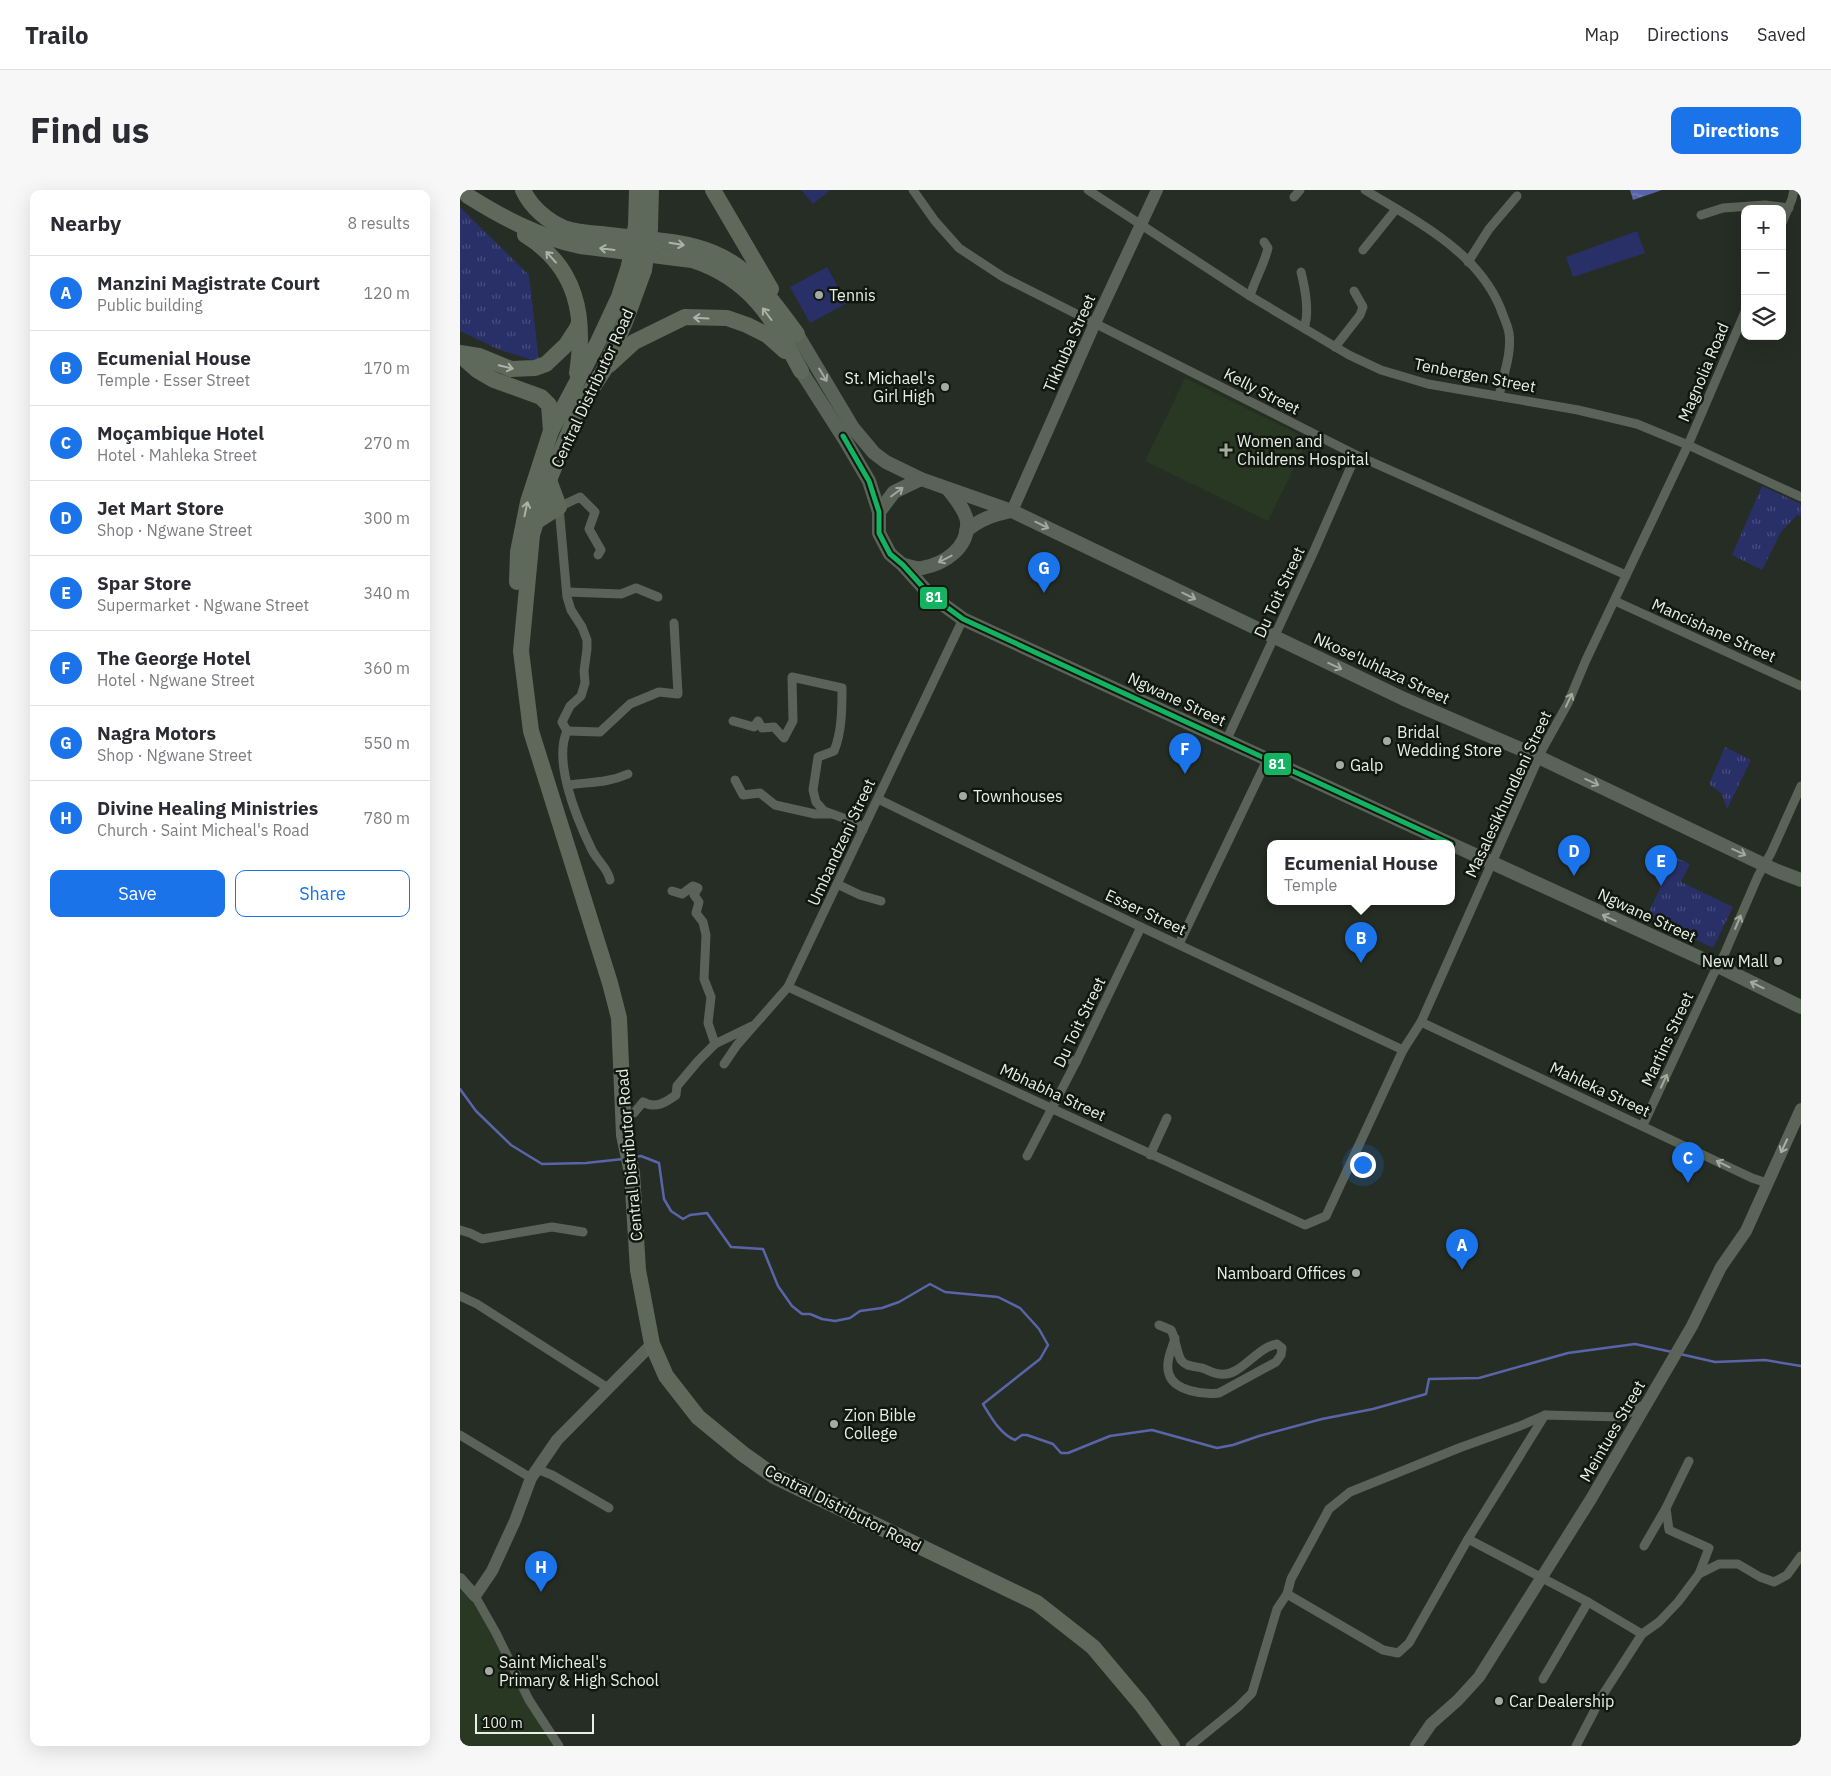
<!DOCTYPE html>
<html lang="en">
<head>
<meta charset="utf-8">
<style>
	body { margin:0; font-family:"IBM Plex Sans",sans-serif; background:#f7f7f7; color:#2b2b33 }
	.controls { position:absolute; right:15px; top:15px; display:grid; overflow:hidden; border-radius:10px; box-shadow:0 5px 20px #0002 }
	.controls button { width:45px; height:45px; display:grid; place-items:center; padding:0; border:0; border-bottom:1px solid #e1e1e2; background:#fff; color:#2b2b33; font:25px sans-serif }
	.scale { position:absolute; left:15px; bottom:12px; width:119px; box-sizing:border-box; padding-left:5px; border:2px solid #e8f0e5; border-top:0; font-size:14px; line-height:18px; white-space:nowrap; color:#e8f0e5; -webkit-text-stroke:4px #11170f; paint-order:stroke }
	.you { position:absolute; left:902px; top:974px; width:18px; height:18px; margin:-12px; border:4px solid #fff; border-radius:50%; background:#1a73e8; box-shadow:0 0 0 8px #1a73e833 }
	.badge { display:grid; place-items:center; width:32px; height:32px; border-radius:50%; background:#1a73e8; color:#fff; font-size:16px; font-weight:700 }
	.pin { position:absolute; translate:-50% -41px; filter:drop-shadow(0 1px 2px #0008) }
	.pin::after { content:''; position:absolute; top:26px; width:18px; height:15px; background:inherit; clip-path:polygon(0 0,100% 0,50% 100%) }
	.popup { position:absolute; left:807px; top:650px; width:188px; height:65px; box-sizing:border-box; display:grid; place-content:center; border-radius:10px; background:#fff; filter:drop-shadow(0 1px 4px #0005); font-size:16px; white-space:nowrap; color:#7c7c81 }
	.popup b { font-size:19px; color:#2b2b33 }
	.popup::after { content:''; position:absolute; left:50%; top:100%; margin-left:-10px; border:10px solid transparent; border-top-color:#fff }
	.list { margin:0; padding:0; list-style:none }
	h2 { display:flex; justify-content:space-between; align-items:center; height:65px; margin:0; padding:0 20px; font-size:21px }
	h2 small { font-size:16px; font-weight:400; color:#7c7c81 }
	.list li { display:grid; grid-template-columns:32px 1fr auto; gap:15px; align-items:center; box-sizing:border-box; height:75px; padding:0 20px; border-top:1px solid #e1e1e2 }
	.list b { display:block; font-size:19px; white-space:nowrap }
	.list p { margin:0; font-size:16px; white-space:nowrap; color:#7c7c81 }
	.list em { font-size:16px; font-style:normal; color:#7c7c81 }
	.actions { display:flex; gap:10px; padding:15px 20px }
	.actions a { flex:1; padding:11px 0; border:1px solid #1a73e8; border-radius:10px; text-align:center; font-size:18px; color:#1a73e8 }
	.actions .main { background:#1a73e8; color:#fff }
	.icon { flex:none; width:28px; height:28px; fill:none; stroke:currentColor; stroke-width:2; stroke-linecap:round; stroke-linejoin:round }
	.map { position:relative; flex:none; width:1341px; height:1556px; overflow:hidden; border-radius:10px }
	header { display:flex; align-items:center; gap:30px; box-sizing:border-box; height:70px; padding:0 25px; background:#fff; border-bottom:1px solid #e1e1e2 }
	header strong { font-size:24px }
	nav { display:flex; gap:28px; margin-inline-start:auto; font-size:18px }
	.intro { display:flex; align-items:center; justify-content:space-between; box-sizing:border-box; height:120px; padding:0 30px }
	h1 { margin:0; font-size:35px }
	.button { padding:12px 22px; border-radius:10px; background:#1a73e8; color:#fff; font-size:18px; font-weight:700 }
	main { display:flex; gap:30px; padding:0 30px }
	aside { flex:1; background:#fff; border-radius:10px; box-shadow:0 5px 20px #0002 }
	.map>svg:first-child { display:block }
</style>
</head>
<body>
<header>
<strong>Trailo</strong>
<nav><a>Map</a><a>Directions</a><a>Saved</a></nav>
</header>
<div class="intro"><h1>Find us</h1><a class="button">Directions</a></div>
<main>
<aside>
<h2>Nearby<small>8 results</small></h2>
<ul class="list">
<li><span class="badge">A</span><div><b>Manzini Magistrate Court</b><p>Public building</p></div><em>120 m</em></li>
<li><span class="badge">B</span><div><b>Ecumenial House</b><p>Temple · Esser Street</p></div><em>170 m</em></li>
<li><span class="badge">C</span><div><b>Moçambique Hotel</b><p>Hotel · Mahleka Street</p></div><em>270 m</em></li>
<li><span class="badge">D</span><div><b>Jet Mart Store</b><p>Shop · Ngwane Street</p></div><em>300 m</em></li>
<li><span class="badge">E</span><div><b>Spar Store</b><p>Supermarket · Ngwane Street</p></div><em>340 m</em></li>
<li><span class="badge">F</span><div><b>The George Hotel</b><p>Hotel · Ngwane Street</p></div><em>360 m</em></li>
<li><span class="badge">G</span><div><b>Nagra Motors</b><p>Shop · Ngwane Street</p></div><em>550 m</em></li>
<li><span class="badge">H</span><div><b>Divine Healing Ministries</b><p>Church · Saint Micheal's Road</p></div><em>780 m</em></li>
</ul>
<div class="actions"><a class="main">Save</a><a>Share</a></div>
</aside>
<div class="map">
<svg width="1341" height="1556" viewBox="0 0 1341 1556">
	<defs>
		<pattern id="grass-tufts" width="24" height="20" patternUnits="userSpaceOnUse" patternTransform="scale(1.25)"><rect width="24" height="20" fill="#293067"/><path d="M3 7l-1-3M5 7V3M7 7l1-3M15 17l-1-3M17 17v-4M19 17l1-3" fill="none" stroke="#484e7d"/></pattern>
		<pattern id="water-ripples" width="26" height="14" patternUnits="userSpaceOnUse" patternTransform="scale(1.25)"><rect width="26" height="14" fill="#5965a8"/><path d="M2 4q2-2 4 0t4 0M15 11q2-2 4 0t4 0" fill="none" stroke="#7983b8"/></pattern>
	</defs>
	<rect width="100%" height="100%" fill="#262d24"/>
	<g fill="#293823">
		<polygon points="725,188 848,249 808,331 685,271"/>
		<polygon points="0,1391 15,1406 101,1556 0,1556"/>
	</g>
	<g fill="url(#grass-tufts)">
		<polygon points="0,17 69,85 79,172 40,160 0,141"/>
		<polygon points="1302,296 1341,314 1341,326 1337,325 1321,342 1302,380 1272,365"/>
		<polygon points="1265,557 1291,570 1267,619 1262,604 1249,594"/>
		<polygon points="1215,667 1230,674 1221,692 1273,717 1253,758 1187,726"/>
	</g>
	<g fill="#293067">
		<polygon points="341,0 369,0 369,1 353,14"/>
		<polygon points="1177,41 1185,63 1113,87 1106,67"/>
		<polygon points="367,77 387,113 350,133 330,97"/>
	</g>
	<polygon fill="url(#water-ripples)" points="1170,0 1202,0 1173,10"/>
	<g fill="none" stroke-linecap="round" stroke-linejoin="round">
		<g stroke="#5965a8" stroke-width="2.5">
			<polyline points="0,899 16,921 51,955 82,974 126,973 163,969"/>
			<path d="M174 967 181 966 199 973 204 1009 211 1021 223 1029 230 1025 247 1023 271 1057 303 1059 318 1096 332 1116 342 1124H350L362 1129 375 1131 390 1128 400 1121 422 1118 439 1112 470 1094 485 1102 538 1107 560 1118 579 1139 588 1155 580 1169 523 1214C531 1227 540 1244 555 1250L562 1245H567L593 1254 601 1263H608L650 1246 692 1240 757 1258 773 1255 799 1246 862 1229 913 1219 966 1204 969 1189 1019 1188 1108 1163 1175 1154 1212 1162"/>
			<polyline points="1220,1164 1255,1172 1305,1170 1341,1176"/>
		</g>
		<g stroke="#5b6358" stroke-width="9">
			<polyline points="453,0 475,31 499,58 543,87 896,265 1166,385"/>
			<polyline points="628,0 790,106 889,165 921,180 968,194 1118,220 1177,234 1228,255 1341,307"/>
			<path d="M905 0C957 32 1022 63 1043 125 1045 130 1048 137 1049 143 1052 163 1043 186 1039 206"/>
			<polyline points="834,7 840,0"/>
			<polyline points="1241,25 1263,18 1305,15 1329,18"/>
			<polyline points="1322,33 1332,9 1334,0"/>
			<polyline points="903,60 936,19"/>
			<polyline points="1008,72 1029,39 1057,6"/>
			<path d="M841 82C845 98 850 122 844 138"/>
			<path d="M790 106C795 89 804 75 808 58L804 52"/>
			<polyline points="875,157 900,125 903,117 894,101"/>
			<path d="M138 365 141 360 129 339 135 322 120 307 99 317 107 407 111 420 122 437 127 450V459L124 481 125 493 121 506 110 516 102 532 107 541C93 572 117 629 131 658 136 670 148 678 150 690"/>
			<polyline points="107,402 161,404 176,398 198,407"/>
			<polyline points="1155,411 1341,496"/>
			<path d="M273 531 294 537 298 531 302 538 314 537 324 548 333 531 332 487 382 498C382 518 382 542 374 561L358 567 353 600 356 612 364 621 397 633 403 640"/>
			<polyline points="107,541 140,542 170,514 199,502 218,504 214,433"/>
			<polyline points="766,551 854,361 896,265"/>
			<polyline points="275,590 283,605 300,603 315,615 355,624 370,624"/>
			<path d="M108 595C129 592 148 593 168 584"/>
			<polyline points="418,609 681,737 943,860"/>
			<polyline points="377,694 400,705 421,711"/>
			<polyline points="212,701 222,704 233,696 238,698 234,705 239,712 236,723 243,732 246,745 244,789 251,807 248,833 255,854"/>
			<polyline points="719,754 807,570"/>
			<polyline points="328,797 845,1035 866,1026 943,860 961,832 1083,558 1108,513 1126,470 1228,255 1285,122"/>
			<polyline points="961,832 1292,988 1307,993"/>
			<polyline points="601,867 616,872"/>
			<polyline points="264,874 277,855 328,797 503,429"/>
			<path d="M162 924 174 923 183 912C195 919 205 913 216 905L217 896 238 871 255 854 292 836"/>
			<polyline points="1183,935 1253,785 1264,765 1298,686 1311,663 1341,596"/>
			<polyline points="690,965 707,928"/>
			<polyline points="567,966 616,872 681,737"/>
			<polyline points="0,1040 10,1043 22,1049 92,1037 123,1042"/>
			<polyline points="0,1106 17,1114 148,1198"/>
			<path d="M699 1135 711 1140C716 1149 716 1161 721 1170 726 1177 734 1176 742 1178 748 1180 754 1184 760 1184 781 1187 795 1158 817 1154L822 1158 821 1165 816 1172 759 1203C744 1205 714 1201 709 1184 705 1172 712 1159 715 1148"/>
			<polyline points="0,1245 71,1288"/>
			<polyline points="77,1279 92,1285 149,1318"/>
			<polyline points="1206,1318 1209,1340 1249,1358 1239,1384"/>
			<polyline points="1008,1349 1128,1412 1182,1444"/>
			<polyline points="1184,1356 1206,1318 1229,1271"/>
			<polyline points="827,1404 923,1460 938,1463 949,1453 1008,1349 1085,1225"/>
			<polyline points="15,1406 36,1443 69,1510 99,1556"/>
			<polyline points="1083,1489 1128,1412"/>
			<polyline points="730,1556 778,1517 792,1503 817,1419 827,1404 831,1389 869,1319 890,1302 999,1258 1060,1236 1085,1225 1161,1227 1186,1214"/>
			<polyline points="1116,1556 1142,1506 1182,1444 1199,1432 1218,1412 1239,1384 1259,1374 1278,1374 1300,1387 1314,1392 1327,1385 1341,1366"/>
		</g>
		<g stroke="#5c6459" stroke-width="12">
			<polyline points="552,321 635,133 697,0"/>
			<polyline points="0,1389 15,1406 32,1381 55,1331 71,1288 97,1250 192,1154"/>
			<polyline points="956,1556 971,1534 998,1510 1019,1487 1131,1309 1232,1136 1261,1077 1286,1041 1341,919"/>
		</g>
		<g stroke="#596357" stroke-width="14">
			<polyline points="337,144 393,238 414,263 426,272 461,289 552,321 944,509 1070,563 1315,680 1341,690"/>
			<polyline points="341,181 385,250 409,291 419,322 419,343 430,364 443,375 470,405 503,429 991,654"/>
			<polyline points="419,322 434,302 461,289"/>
			<path d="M506 341C520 329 533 325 551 321"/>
			<path d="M443 375C449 376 456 379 462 378 484 374 509 358 507 332 506 320 495 309 488 299"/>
			<polyline points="991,654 1258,776 1341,817"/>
		</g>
		<g stroke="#5f695b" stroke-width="16">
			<path d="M63 0C71 17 87 31 104 38 116 42 129 43 141 44 177 49 221 49 254 63 291 78 314 113 337 144"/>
			<polyline points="253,0 311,99"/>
			<path d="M8 6C43 28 79 47 120 56L232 70C291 89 313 129 341 181"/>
			<polyline points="176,35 177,0"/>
			<polyline points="190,38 191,0"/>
			<path d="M65 45C117 77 126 126 117 183"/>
			<polyline points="184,80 165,132 144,180 119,218 89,290 72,345 61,461 71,541 150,793 159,828 164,945 172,983 178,1080 192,1154 206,1186 238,1227 283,1264 314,1286 577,1413 633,1457 681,1514 712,1556"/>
			<polyline points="0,163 19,166 51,179 75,178 86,174 106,155 117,138 119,133"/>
			<polyline points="0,165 17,180 34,190 81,207 89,215 91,241"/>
			<polyline points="149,175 174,152 225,127 267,128 287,135 307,145 325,161"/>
			<polyline points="77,331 99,317 89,290"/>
			<polyline points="57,392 58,362 68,312 91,241 138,152 159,107 169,76"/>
		</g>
		<g stroke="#5f695b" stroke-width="16">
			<polyline points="169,76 176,35"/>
			<polyline points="184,80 190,38"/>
		</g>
		<defs>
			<polyline id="bus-1" points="383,246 409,291 419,322 419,343 430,364 443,375 470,405 503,429 991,654"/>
		</defs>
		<use href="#bus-1" stroke="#11170f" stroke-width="9"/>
		<use href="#bus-1" stroke="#13b361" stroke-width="5"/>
	</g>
	<defs><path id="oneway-shaft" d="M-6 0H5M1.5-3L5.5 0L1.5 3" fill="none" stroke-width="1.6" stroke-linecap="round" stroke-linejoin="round" transform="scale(1.25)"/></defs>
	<g stroke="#aab3a7">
		<use href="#oneway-shaft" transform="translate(217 54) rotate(9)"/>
		<use href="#oneway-shaft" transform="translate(147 59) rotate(-173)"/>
		<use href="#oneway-shaft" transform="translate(91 67) rotate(-132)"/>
		<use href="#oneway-shaft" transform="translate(307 124) rotate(-127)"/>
		<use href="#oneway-shaft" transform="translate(241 128) rotate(-177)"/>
		<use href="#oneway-shaft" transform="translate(46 177) rotate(14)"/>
		<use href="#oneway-shaft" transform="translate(66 319) rotate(-78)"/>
	</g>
	<g stroke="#a0aa9e">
		<use href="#oneway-shaft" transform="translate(363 185) rotate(59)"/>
		<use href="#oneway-shaft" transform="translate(437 302) rotate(-37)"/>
		<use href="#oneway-shaft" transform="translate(582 335) rotate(26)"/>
		<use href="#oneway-shaft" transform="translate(485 369) rotate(153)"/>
		<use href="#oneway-shaft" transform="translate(729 406) rotate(26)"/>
		<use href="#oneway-shaft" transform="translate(875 476) rotate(25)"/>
		<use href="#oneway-shaft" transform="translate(1132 592) rotate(25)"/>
		<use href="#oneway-shaft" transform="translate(1279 662) rotate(25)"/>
		<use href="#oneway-shaft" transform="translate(1149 728) rotate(-155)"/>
		<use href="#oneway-shaft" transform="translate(1297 795) rotate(-154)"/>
	</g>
	<g stroke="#a2aa9e">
		<use href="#oneway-shaft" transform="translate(1109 510) rotate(-65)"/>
		<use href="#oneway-shaft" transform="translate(1278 732) rotate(-67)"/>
		<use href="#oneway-shaft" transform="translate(1204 891) rotate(-65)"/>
		<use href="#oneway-shaft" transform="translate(1263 974) rotate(-154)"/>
	</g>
	<use stroke="#a9b1a6" href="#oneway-shaft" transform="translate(1324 956) rotate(115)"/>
	<g fill="#a4aca1" stroke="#11170f" stroke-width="2">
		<circle cx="359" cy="105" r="5"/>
		<circle cx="485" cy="197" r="5"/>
		<path d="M763.5 252.5h5v5h5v5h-5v5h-5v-5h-5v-5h5z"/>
		<circle cx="927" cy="551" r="5"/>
		<circle cx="880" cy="575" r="5"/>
		<circle cx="503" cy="606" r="5"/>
		<circle cx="1318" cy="771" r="5"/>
		<circle cx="896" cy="1083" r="5"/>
		<circle cx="374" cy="1234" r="5"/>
		<circle cx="29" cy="1481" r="5"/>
		<circle cx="1039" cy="1511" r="5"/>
	</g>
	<g text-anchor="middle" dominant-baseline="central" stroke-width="5" stroke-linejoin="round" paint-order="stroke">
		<g font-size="16" fill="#e8f0e5" stroke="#11170f" text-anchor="start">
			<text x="369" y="105">Tennis</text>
			<text x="475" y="188" text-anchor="end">St. Michael's<tspan x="475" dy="18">Girl High</tspan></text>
			<text x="777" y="251">Women and<tspan x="777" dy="18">Childrens Hospital</tspan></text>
			<text x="937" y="542">Bridal<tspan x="937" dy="18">Wedding Store</tspan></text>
			<text x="890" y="575">Galp</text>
			<text x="513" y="606">Townhouses</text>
			<text x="1308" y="771" text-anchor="end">New Mall</text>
			<text x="886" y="1083" text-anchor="end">Namboard Offices</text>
			<text x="384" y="1225">Zion Bible<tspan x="384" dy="18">College</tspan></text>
			<text x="39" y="1472">Saint Micheal's<tspan x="39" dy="18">Primary &amp; High School</tspan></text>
			<text x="1049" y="1511">Car Dealership</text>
		</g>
		<g font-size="16" fill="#e8f0e5" stroke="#11170f">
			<text transform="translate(609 153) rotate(-66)">Tikhuba Street</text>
			<text transform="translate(1243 182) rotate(-67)">Magnolia Road</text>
			<text transform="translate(1015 185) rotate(11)">Tenbergen Street</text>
			<text transform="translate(132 198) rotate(-65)">Central Distributor Road</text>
			<text transform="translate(802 201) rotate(27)">Kelly Street</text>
			<text transform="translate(819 402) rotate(-65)">Du Toit Street</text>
			<text transform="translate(1254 440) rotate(24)">Mancishane Street</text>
			<text transform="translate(922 478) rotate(25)">Nkose'luhlaza Street</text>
			<text transform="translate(717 509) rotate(25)">Ngwane Street</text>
			<text transform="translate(1048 604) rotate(-65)">Masalesikhundleni Street</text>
			<text transform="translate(381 652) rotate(-65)">Umbandzeni Street</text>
			<text transform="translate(686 722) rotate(25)">Esser Street</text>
			<text transform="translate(1187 725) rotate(25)">Ngwane Street</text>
			<text transform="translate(619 832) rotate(-64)">Du Toit Street</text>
			<text transform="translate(1207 849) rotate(-65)">Martins Street</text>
			<text transform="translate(1140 899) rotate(25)">Mahleka Street</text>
			<text transform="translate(593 902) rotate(25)">Mbhabha Street</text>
			<text transform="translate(169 965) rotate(-95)">Central Distributor Road</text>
			<text transform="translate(1152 1241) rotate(-60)">Meintues Street</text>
			<text transform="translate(383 1318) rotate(27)">Central Distributor Road</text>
		</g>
	</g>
	<g stroke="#11170f" stroke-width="2">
		<rect x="459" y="396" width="29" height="24" rx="5" fill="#13b361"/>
		<rect x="803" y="562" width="29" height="24" rx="5" fill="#13b361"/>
	</g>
	<g font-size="14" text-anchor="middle" font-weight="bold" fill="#fff">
		<text x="474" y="412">81</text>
		<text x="817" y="579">81</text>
	</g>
</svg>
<div class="controls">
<button>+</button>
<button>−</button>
<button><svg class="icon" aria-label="layers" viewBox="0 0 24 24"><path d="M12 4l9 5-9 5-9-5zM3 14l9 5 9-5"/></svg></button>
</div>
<div class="scale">100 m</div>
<div class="you"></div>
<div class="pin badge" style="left:1002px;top:1080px">A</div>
<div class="pin badge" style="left:901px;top:773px">B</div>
<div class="popup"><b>Ecumenial House</b>Temple</div>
<div class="pin badge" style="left:1228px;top:993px">C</div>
<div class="pin badge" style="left:1114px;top:686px">D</div>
<div class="pin badge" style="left:1201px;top:696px">E</div>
<div class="pin badge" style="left:725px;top:584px">F</div>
<div class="pin badge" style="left:584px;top:403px">G</div>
<div class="pin badge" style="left:81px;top:1402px">H</div>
</div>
</main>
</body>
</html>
